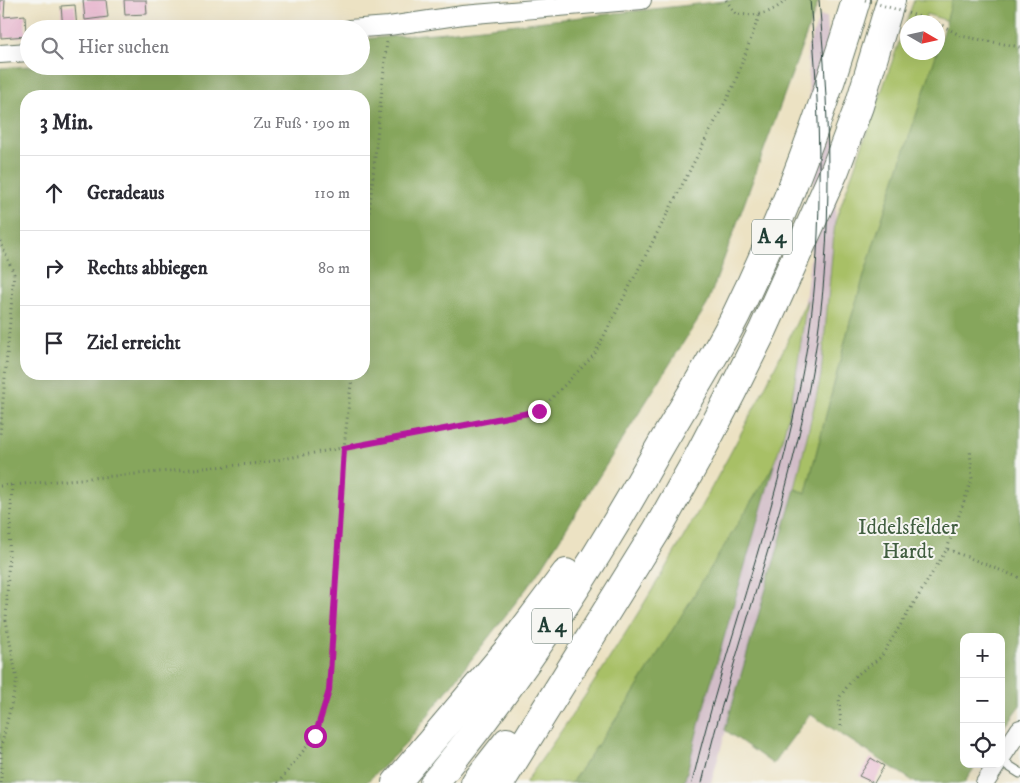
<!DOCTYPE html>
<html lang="de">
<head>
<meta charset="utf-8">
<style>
	body { margin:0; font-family:"IM FELL DW Pica",serif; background:#f2f2f3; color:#2b2b33 }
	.controls { position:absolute; right:15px; bottom:15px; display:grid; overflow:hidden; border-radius:10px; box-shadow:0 5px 20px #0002 }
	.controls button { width:45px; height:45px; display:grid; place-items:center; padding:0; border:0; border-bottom:1px solid #e1e1e2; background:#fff; color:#2b2b33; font:25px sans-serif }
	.compass { position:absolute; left:900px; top:15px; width:45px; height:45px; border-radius:50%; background:#fff; box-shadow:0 5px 20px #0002; rotate:99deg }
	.stop { position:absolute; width:15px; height:15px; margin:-11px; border:4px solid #b5179e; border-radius:50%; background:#fff }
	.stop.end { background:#b5179e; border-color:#fff; box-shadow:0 1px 5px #0008 }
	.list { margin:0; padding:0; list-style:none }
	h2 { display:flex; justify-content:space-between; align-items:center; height:65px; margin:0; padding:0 20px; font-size:21px }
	h2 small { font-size:16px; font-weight:400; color:#7c7c81 }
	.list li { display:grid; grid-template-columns:32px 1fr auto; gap:15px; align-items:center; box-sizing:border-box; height:75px; padding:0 20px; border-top:1px solid #e1e1e2 }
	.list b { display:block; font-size:19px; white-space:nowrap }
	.list em { font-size:16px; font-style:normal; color:#7c7c81 }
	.icon { flex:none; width:28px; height:28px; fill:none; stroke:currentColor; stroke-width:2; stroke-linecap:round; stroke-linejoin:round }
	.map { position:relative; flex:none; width:1020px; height:783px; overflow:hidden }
	.search { position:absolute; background:#fff; box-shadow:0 5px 20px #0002; left:20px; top:20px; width:350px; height:55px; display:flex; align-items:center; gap:12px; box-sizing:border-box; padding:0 18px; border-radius:28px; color:#7c7c81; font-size:19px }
	.panel { position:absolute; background:#fff; box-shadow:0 5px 20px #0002; left:20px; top:90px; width:350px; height:290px; border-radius:20px }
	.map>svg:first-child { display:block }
</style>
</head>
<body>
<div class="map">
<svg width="1020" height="783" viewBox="0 0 1020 783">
	<rect width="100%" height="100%" fill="#f6f6f2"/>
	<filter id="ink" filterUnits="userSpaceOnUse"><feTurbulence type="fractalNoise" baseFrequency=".02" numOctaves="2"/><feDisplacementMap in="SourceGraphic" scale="10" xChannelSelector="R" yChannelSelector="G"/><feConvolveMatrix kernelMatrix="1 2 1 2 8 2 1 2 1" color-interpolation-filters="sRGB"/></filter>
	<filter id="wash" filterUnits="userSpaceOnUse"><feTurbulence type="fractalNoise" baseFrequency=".0096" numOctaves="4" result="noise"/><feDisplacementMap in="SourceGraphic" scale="20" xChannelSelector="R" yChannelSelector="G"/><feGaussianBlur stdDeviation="1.12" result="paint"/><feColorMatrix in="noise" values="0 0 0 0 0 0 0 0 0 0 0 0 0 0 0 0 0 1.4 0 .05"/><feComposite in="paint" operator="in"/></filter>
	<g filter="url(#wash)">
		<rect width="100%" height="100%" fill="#ece2c3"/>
		<polygon fill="#d2bdc8" points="820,16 827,17 835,146 836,194 834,251 821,376 795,489 711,783 684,783 701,717 770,480 797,365 811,252 813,182 807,50"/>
		<g fill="#a8c066" stroke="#647e4d">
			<polygon points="914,0 952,0 948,21 926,14 924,22 908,22 908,52 937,53 875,240 850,322 806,493 795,489 821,376 835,222"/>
			<path d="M807 300C799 351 791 434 767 478L630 699 571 783H525C634 630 728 470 807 300Z"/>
		</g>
		<g fill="#86a65b" stroke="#527248" fill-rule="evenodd">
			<path d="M734 0H819L707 305 537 575 404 746 366 783H0V68L29 66H361V39L446 32ZM26 96H364V374H26Z"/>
			<polygon points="952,0 1020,0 1020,705 1001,731 1001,637 964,637 964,764 977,764 964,783 916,783 810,714 773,764 725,730 795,489 806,493 850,322 875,240 943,34"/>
			<polygon points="774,465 701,717 684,783 571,783 630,699"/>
		</g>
		<g id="blocks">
			<g fill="#e6b1cb">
				<polygon points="0,0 5,0 4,17 25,15 26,36 1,38"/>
				<polygon points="83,0 106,0 108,17 85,20"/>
				<polygon points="124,0 146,0 147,14 125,15"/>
				<polygon points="75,5 77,29 63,29 61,6"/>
				<polygon points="871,758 884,766 874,783 859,776"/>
			</g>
		</g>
	</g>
	<g filter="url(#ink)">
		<use href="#blocks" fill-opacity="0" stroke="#677766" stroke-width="1"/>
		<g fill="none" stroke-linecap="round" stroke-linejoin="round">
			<defs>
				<polyline id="service" points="1001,761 1020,773"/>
				<g id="minor">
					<polyline points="349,29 389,26 463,15 642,0"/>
					<polyline points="0,54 29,52"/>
					<polyline points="1001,758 1020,729"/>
					<polyline points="985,783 997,764"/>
				</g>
				<g id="motorway">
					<polyline points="396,783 509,649 566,573"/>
					<path d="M434 783C518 682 589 573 653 459 680 411 711 364 736 315 786 213 824 108 856 0"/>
					<polyline points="475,783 507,742"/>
					<polyline points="500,783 657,530 696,461 732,392 763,330 835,170 859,106 891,0"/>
				</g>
			</defs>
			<use href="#service" stroke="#677766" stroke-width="11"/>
			<use href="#minor" stroke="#677766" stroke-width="20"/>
			<use href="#motorway" stroke="#677766" stroke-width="30"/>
			<g stroke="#677766" stroke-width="3" stroke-dasharray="1 4" stroke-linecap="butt">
				<path d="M726 0 736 14C757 16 770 15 786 0"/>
				<polyline points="938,23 961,36 1020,47"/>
				<polyline points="0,241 14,274 0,435"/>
				<polyline points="364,262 387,41"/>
				<polyline points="0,486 261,463 539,411 594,355 734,85 759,16"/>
				<polyline points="947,549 972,479 970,449"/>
				<polyline points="841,726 839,698 854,677 881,657 947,549 1020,578"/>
				<polyline points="1,783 1,747 17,680 6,620 12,485"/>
				<polyline points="278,783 315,736 329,691 344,448 352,374"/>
			</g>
			<use href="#service" stroke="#fff" stroke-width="9"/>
			<use href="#minor" stroke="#fff" stroke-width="18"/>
			<use href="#motorway" stroke="#fff" stroke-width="28"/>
			<g stroke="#1f3d34" stroke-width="1">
				<path d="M692 783C727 635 785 492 808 340 825 227 820 114 810 0"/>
				<path d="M702 783C733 650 783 522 809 388 834 259 831 130 819 0"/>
			</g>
			<polyline stroke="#677766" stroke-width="3" stroke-dasharray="1 4" stroke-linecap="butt" points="865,0 937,22"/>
		</g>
	</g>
	<g fill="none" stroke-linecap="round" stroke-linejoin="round" filter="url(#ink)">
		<polyline stroke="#b5179e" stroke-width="6" points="315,736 329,691 344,448 539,411"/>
	</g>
	<g text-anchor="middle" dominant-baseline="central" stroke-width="4" stroke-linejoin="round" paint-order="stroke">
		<g fill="#f6f6f2" stroke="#60746d" stroke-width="1">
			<rect x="752" y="219.5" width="40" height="35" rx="4"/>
			<rect x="532" y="608.5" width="40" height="35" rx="4"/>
		</g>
		<g font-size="20" font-weight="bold" fill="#1f3d34">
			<text x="772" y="237">A 4</text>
			<text x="552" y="626">A 4</text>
		</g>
		<g font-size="21" fill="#415e40" stroke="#f6f6f2">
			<text x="908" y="528">Iddelsfelder<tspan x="908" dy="24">Hardt</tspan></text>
		</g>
	</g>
</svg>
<div class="controls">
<button>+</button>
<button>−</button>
<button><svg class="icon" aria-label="locate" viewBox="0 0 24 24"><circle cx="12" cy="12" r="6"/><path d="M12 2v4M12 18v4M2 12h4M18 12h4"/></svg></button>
</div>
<svg class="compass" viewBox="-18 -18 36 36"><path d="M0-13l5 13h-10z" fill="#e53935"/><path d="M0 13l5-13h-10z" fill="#7c7c81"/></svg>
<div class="stop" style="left:315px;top:736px"></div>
<div class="stop end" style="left:539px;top:411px"></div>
<div class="search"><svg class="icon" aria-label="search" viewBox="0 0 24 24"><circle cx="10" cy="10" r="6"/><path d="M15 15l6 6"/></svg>Hier suchen</div>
<section class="panel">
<h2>3 Min.<small>Zu Fuß · 190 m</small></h2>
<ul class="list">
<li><svg class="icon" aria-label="ahead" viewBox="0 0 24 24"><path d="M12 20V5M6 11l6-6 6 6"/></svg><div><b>Geradeaus</b></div><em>110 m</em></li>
<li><svg class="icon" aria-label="right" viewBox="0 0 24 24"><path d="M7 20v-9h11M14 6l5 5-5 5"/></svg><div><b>Rechts abbiegen</b></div><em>80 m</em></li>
<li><svg class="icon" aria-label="arrive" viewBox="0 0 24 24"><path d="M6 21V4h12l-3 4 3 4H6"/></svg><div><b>Ziel erreicht</b></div></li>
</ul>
</section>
</div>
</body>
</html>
